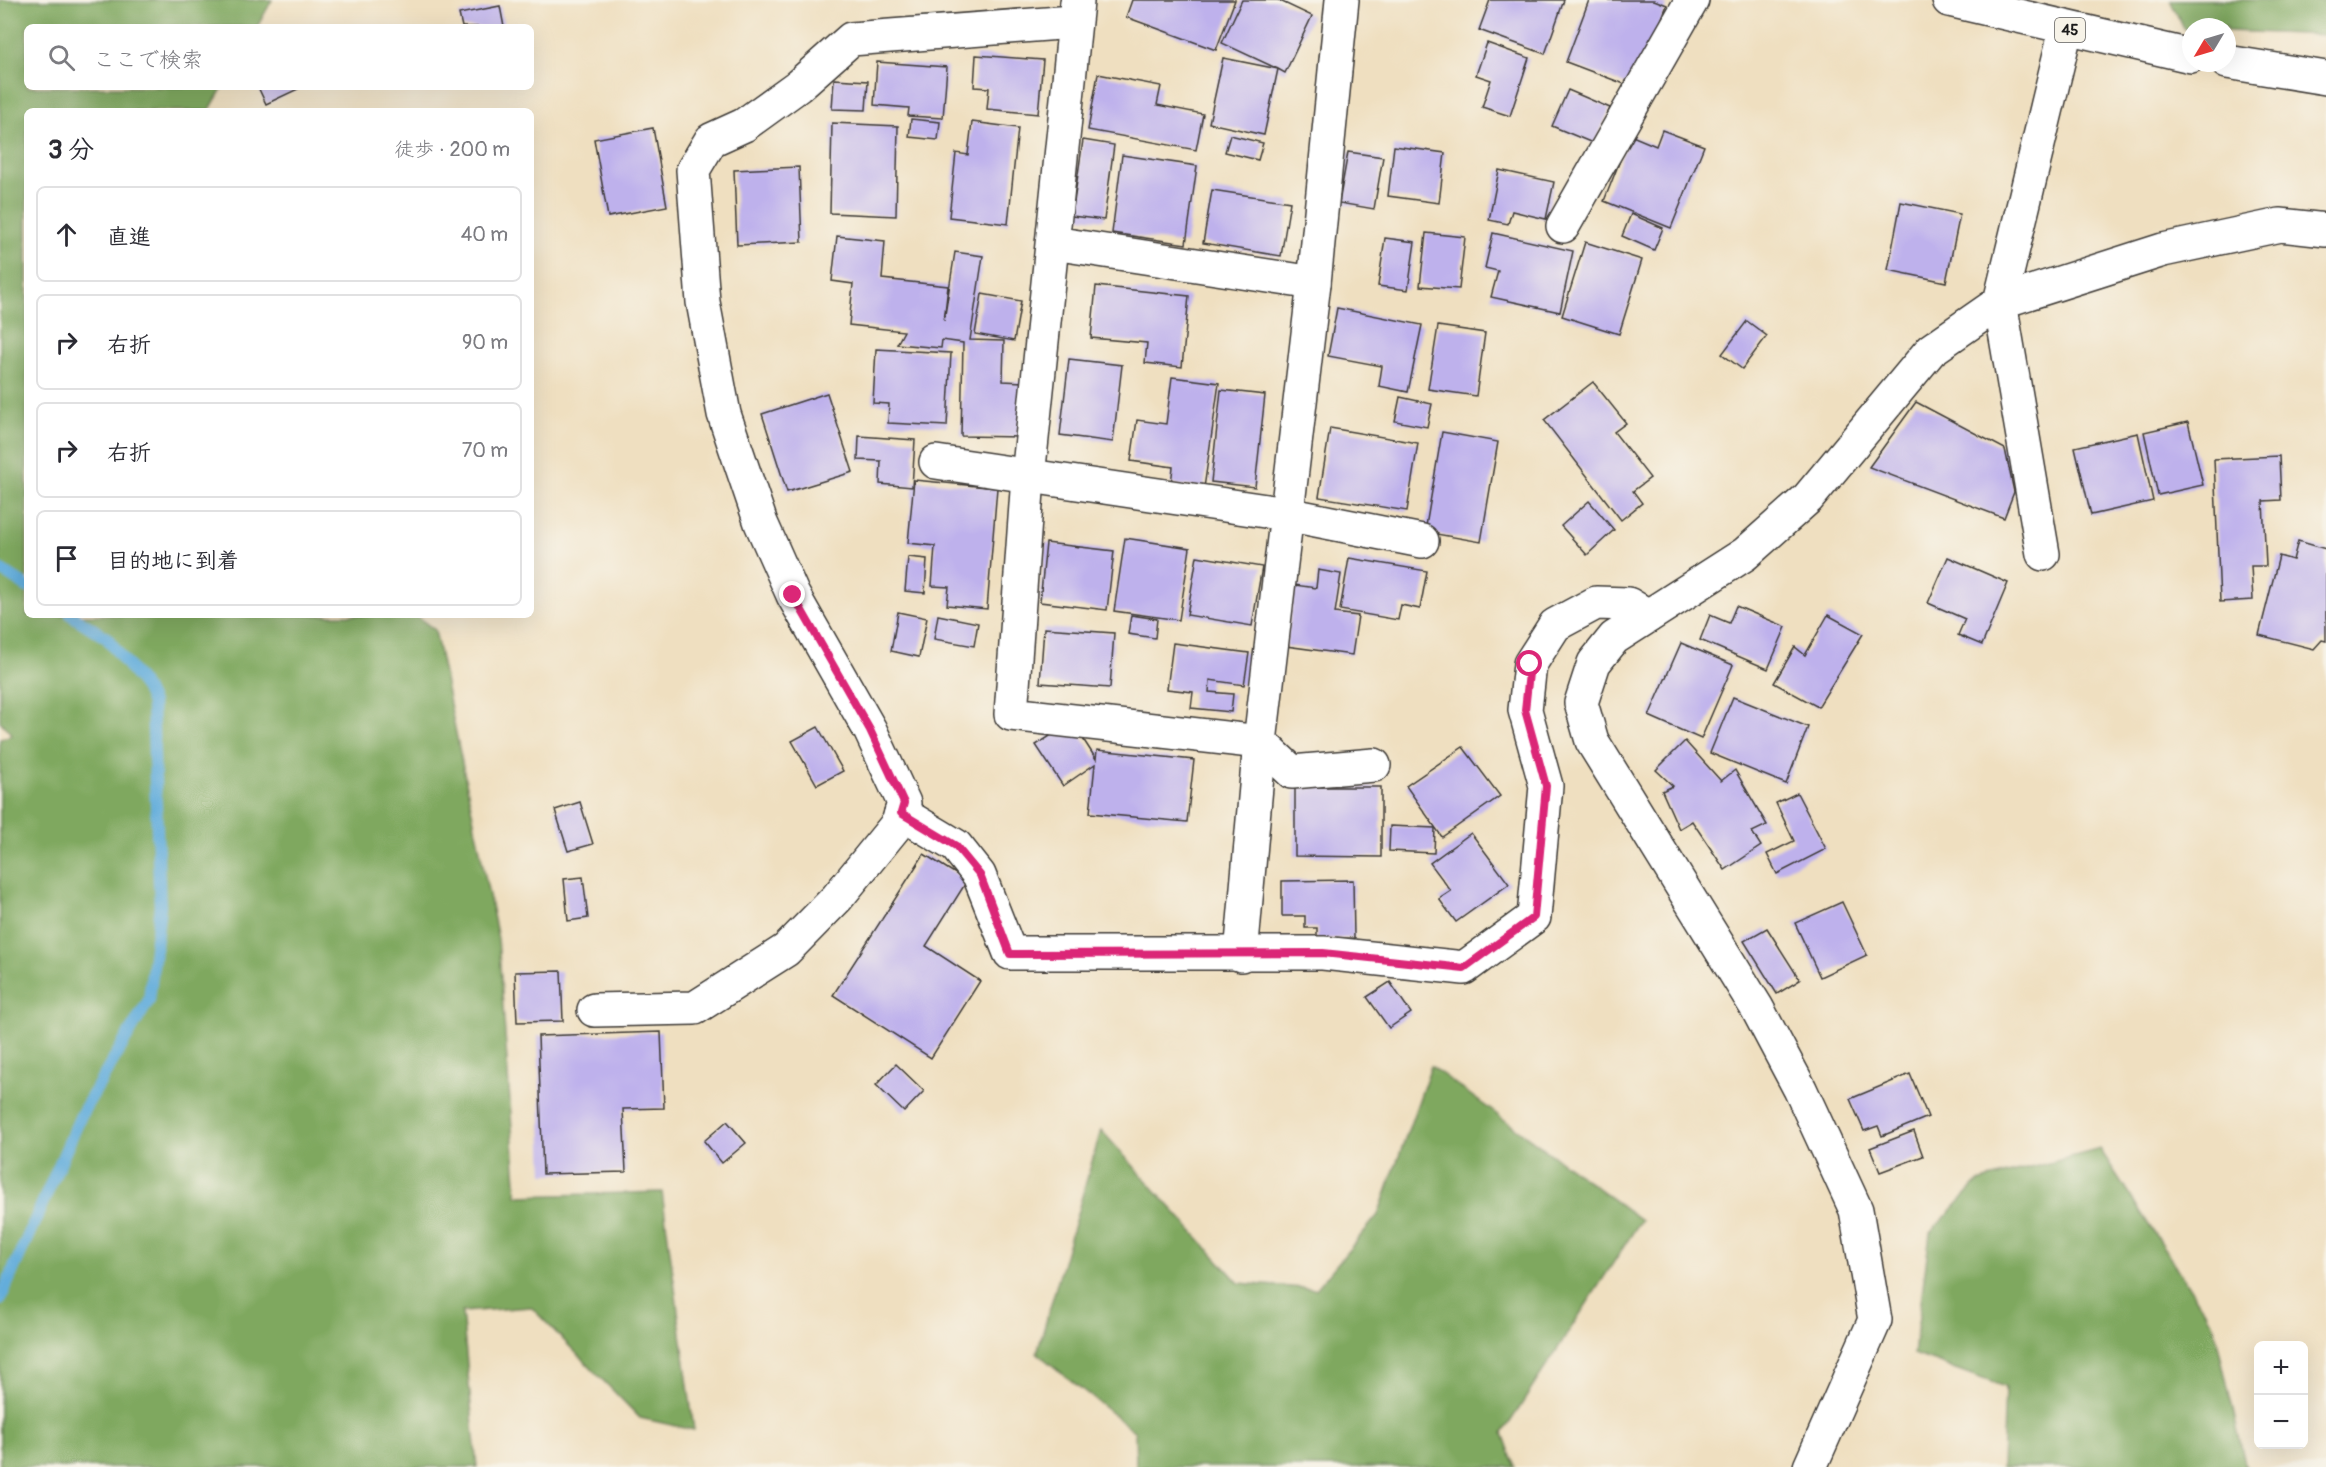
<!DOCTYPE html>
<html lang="ja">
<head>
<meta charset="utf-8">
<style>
	body { margin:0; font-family:Pangolin,"Klee One",sans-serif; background:#f2f2f3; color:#2b2b33 }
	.controls { position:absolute; right:18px; bottom:18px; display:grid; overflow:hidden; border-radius:9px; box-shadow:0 6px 24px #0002 }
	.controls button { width:54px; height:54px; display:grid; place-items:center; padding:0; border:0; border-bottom:2px solid #e1e1e2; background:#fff; color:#2b2b33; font:30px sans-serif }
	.compass { position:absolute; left:2182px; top:18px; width:54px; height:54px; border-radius:50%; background:#fff; box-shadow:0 6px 24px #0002; rotate:232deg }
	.stop { position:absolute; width:18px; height:18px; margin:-14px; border:4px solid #db2777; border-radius:50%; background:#fff }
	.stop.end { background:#db2777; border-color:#fff; box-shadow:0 2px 6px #0008 }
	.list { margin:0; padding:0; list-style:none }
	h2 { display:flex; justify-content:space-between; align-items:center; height:78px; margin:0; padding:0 24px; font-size:26px }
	h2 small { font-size:20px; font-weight:400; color:#7c7c81 }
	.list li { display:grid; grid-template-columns:39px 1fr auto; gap:18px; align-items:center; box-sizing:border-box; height:96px; margin:0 12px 12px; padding:0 12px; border:2px solid #e1e1e2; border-radius:9px }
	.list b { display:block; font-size:22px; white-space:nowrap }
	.list em { font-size:20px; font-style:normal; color:#7c7c81 }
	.icon { flex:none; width:33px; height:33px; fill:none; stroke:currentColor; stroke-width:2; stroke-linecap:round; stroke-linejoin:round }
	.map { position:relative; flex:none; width:2326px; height:1467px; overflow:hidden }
	.search { position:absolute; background:#fff; box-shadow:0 6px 24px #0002; left:24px; top:24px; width:510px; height:66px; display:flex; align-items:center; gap:15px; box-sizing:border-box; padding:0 21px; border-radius:9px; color:#7c7c81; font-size:22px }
	.panel { position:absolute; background:#fff; box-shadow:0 6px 24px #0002; left:24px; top:108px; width:510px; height:510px; border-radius:9px }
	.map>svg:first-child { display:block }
</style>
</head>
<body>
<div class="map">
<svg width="2326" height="1467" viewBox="0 0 2326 1467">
	<rect width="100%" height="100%" fill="#f7f3e8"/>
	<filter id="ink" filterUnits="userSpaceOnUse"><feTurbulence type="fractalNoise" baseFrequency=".0167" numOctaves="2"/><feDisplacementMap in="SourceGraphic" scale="12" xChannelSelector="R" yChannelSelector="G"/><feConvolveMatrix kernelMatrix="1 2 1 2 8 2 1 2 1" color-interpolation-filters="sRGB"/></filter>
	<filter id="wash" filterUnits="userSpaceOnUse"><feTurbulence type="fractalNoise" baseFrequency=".008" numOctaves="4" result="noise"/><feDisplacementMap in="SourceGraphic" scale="24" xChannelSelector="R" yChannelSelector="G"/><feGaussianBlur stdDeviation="1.35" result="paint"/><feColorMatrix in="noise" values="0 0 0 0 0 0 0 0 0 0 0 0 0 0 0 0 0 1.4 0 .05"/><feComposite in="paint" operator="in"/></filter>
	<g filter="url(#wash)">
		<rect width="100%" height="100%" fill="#efdfc0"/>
		<g fill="#7fa85f" stroke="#4e623e" stroke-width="1.5">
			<polygon points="0,0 272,0 257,27 27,27 27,87 223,87 209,111 27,111 27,615 415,615 435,630 498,939 517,1196 662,1192 694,1430 640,1418 531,1307 462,1312 477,1467 0,1467 0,739 12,735 0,721"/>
			<polygon points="2170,0 2326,0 2326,35 2227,31 2227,27 2184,29"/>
			<polygon points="1431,1066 1641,1220 1503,1433 1515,1467 1136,1467 1135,1432 1037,1353 1101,1130 1239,1283 1316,1289 1378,1215"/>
			<polygon points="2100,1149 2214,1326 2246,1467 2002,1467 2005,1387 1914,1354 1930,1233 1978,1182"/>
		</g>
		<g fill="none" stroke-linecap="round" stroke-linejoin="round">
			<g stroke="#64addb" stroke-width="12">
				<polyline points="0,569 27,587"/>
				<polyline points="0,1300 82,1113 149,1000 160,906 152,703 145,688 107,638 71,615"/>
			</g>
		</g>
		<g id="blocks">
			<g fill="#beb1ec">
				<polygon points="1132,0 1235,0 1216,50 1126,17"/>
				<polygon points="1242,0 1278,0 1312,16 1285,73 1278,69 1264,135 1209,123 1223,58 1278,69 1222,43"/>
				<polygon points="1490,0 1564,0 1545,54 1479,30"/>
				<polygon points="1589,0 1654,0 1667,5 1635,88 1566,62"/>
				<polygon points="500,6 504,27 462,27 459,14"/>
				<polygon points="1487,43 1529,58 1510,116 1482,107 1491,80 1476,75"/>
				<polygon points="976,55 1043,60 1038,114 987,109 989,88 974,87"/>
				<polygon points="877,62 947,67 943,118 908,116 909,108 874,105"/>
				<polygon points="1098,74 1161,86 1157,105 1203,114 1196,150 1088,130"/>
				<polygon points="834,79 868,81 866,110 832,109"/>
				<polygon points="258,87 297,87 298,89 266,104"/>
				<polygon points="1568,90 1610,108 1595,144 1552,126"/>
				<polygon points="911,119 940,122 938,140 909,137"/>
				<polygon points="972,122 1018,128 1008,224 949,217 956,153 968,155"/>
				<polygon points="832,123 898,126 896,216 830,213"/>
				<polygon points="653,128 667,206 608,217 594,139"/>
				<polygon points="1662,130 1704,146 1671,228 1604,201 1630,135 1656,146"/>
				<polygon points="1230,135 1263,143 1258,160 1225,152"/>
				<polygon points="1083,140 1114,145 1104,220 1072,216"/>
				<polygon points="1394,146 1445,153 1439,203 1388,196"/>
				<polygon points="1348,152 1383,157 1374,209 1339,203"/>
				<polygon points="1122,155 1197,166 1186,244 1112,233"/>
				<polygon points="799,167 802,242 737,245 734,170"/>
				<polygon points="1499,170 1554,182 1546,219 1512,211 1508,224 1489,220"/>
				<polygon points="1212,190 1290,202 1281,256 1203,243"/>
				<polygon points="1901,202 1960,214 1946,282 1888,270"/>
				<polygon points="1631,214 1663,228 1654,250 1622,236"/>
				<polygon points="1426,233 1465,237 1459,289 1420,286"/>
				<polygon points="1493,233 1573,251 1560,312 1491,297 1498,271 1485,268"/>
				<polygon points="837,236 885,241 882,279 948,286 944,321 955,252 983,256 970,340 1004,341 1003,381 1023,382 1022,437 961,436 963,343 942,340 941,348 897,344 904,331 849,325 853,284 832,281"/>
				<polygon points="1385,238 1415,242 1408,290 1378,286"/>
				<polygon points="1585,242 1642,260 1619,334 1562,316"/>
				<polygon points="1096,286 1189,296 1182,367 1145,363 1147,343 1091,338"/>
				<polygon points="982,294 1021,301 1014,341 975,334"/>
				<polygon points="1337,308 1422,325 1408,392 1379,386 1382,366 1328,356"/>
				<polygon points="1747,321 1767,336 1742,369 1722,354"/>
				<polygon points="1438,326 1485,333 1476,396 1428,389"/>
				<polygon points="876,349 951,353 947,426 888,423 889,404 873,403"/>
				<polygon points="1069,359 1122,365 1113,442 1060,435"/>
				<polygon points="1172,377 1219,383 1204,488 1171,484 1173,467 1131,461 1137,420 1166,424"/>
				<polygon points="1593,382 1626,423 1614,432 1650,478 1633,491 1642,503 1621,520 1544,420"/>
				<polygon points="1221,390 1265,395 1255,487 1211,482"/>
				<polygon points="827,393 853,472 787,492 762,414"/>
				<polygon points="1400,397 1432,404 1427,427 1395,421"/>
				<polygon points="1916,402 2005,449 2014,492 2004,518 1869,467"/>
				<polygon points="2188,422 2203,485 2158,495 2144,432"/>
				<polygon points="1330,428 1418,443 1407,511 1319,497"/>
				<polygon points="1442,432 1498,442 1481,542 1425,532"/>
				<polygon points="2138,433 2153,501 2091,515 2075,447"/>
				<polygon points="859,436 915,440 912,487 880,484 881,461 858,460"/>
				<polygon points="2279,456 2281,500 2263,501 2266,566 2251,566 2253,600 2220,602 2214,459"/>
				<polygon points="914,480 997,488 987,609 947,605 949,587 932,586 935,546 908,543"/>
				<polygon points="1589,501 1614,530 1587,555 1561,526"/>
				<polygon points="1125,538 1190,548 1179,620 1114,611"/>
				<polygon points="2298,541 2326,549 2326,641 2322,640 2314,649 2259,635 2279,556 2293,560"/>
				<polygon points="1046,543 1114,551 1107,610 1040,602"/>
				<polygon points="1197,556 1262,567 1252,626 1187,615"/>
				<polygon points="908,557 927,559 925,593 905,591"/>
				<polygon points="1948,557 2008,583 1982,645 1958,635 1965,619 1928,603"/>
				<polygon points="1349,558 1427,571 1420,609 1401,605 1398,620 1340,610"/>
				<polygon points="1318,570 1341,574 1335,613 1358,616 1352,655 1286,646 1295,585 1316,588"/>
				<polygon points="1736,606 1786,627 1768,669 1700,640 1710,615 1729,623"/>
				<polygon points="898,612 927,618 919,657 891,651"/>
				<polygon points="938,615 978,623 974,646 934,639"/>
				<polygon points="1131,615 1157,619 1155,638 1128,634"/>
				<polygon points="1828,615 1863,634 1818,707 1774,683 1795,647 1805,655"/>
				<polygon points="1044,628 1114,633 1110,688 1040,683"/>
				<polygon points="1173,643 1249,653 1244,685 1210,680 1209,692 1233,694 1231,712 1191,708 1193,692 1167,689"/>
				<polygon points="1681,643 1733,665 1701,739 1649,716"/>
				<polygon points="1733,697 1808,727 1786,784 1710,753"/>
				<polygon points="1072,722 1096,759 1097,750 1194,760 1187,822 1090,813 1095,764 1063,786 1036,745"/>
				<polygon points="818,727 843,771 817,785 792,741"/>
				<polygon points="1685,741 1721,781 1735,770 1767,825 1752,832 1761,846 1725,870 1692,821 1679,829 1662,791 1673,786 1656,770"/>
				<polygon points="1463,747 1500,796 1442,837 1406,786"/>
				<polygon points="1295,787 1381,787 1381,857 1295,856"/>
				<polygon points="1797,793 1826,849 1777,874 1767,854 1794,841 1776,803"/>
				<polygon points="580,802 593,844 568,851 555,810"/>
				<polygon points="1390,826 1435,828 1434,853 1389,851"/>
				<polygon points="1471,833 1509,884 1456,922 1439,899 1451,891 1430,863"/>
				<polygon points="924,854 967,881 926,946 980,981 931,1058 833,995"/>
				<polygon points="583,877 588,918 568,921 564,879"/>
				<polygon points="1353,880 1354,938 1317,939 1317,928 1305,928 1305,916 1282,916 1282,881"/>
				<polygon points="1842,902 1867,955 1820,977 1795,923"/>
				<polygon points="1767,928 1800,980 1777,994 1744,941"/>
				<polygon points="561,971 563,1021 517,1022 515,972"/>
				<polygon points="1390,982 1411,1013 1389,1028 1367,997"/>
				<polygon points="661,1032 664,1108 623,1109 626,1172 543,1174 538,1036"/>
				<polygon points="896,1064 924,1091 904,1112 876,1085"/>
				<polygon points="1910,1074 1928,1117 1882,1136 1878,1126 1864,1131 1850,1099"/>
				<polygon points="727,1121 746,1143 722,1163 704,1141"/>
				<polygon points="1914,1131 1923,1156 1880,1172 1870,1148"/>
			</g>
		</g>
	</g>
	<g filter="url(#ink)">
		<use href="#blocks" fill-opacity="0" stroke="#3c3935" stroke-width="1.5"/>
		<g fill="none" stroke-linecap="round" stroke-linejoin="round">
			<defs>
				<g id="street">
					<polyline points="1077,2 1028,477 1011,714 1260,742 1292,772 1374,765"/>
					<polyline points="1563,226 1692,0"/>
					<polyline points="1053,243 1314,283"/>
					<polyline points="936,462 1286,514 1422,541"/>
					<polyline points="2043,554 2000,302 2066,29"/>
					<polyline points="901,813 956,846 979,875 1010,953 1323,953 1464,968 1534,917 1546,786 1525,710 1530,664 1555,625 1596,603 1628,604 1648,616"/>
					<polyline points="1241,955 1260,742 1314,283 1342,0"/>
					<polyline points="594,1010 695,1008 786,950 837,898 898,823 904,803 870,730 793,595 761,523 724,414 703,302 693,170 711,140 744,125 798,86 851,39 1073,22"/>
					<polyline points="1810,1467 1875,1320 1856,1210 1800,1089 1757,1008 1592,741 1581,703 1594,663 1614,638 1745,554 1808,498 1931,350 2000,302 2163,250 2280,225 2326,230"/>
				</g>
				<g id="highway">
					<polyline points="1949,0 2191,56"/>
					<polyline points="2227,62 2326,78"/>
				</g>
			</defs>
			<use href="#street" stroke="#3c3935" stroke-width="36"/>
			<use href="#highway" stroke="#3c3935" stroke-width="36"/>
			<use href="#street" stroke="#fff" stroke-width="33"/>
			<use href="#highway" stroke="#fff" stroke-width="33"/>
		</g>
	</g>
	<g fill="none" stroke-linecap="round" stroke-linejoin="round" filter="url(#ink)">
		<polyline stroke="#db2777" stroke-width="8" points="793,595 870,730 904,803 901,813 956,846 980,875 1010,954 1323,953 1464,968 1534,917 1546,786 1525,710 1530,664"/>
	</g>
	<g text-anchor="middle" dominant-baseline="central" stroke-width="4.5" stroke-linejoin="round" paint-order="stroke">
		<rect fill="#f7f3e8" stroke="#5e5c59" stroke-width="1.5" x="2055" y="18" width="30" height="24" rx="4.5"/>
		<g font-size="15" font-weight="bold" fill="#1c1c1c">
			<text x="2070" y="30">45</text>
		</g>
	</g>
</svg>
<div class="controls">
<button>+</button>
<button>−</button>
</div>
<svg class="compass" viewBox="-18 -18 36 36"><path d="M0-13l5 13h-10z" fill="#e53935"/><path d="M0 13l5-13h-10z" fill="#7c7c81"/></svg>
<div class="stop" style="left:1530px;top:664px"></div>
<div class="stop end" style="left:793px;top:595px"></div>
<div class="search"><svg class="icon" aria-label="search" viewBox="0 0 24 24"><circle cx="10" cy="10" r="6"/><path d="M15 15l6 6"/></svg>ここで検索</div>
<section class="panel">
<h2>3 分<small>徒歩 · 200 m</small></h2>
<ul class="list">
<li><svg class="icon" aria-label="ahead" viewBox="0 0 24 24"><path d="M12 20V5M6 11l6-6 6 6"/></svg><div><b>直進</b></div><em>40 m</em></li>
<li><svg class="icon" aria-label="right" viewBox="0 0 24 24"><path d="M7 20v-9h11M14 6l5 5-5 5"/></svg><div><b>右折</b></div><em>90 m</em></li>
<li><svg class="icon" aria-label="right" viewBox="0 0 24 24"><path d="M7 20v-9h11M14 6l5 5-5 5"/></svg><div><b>右折</b></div><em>70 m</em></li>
<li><svg class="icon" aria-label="arrive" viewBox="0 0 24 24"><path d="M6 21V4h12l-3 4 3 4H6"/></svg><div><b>目的地に到着</b></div></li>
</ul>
</section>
</div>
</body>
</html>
